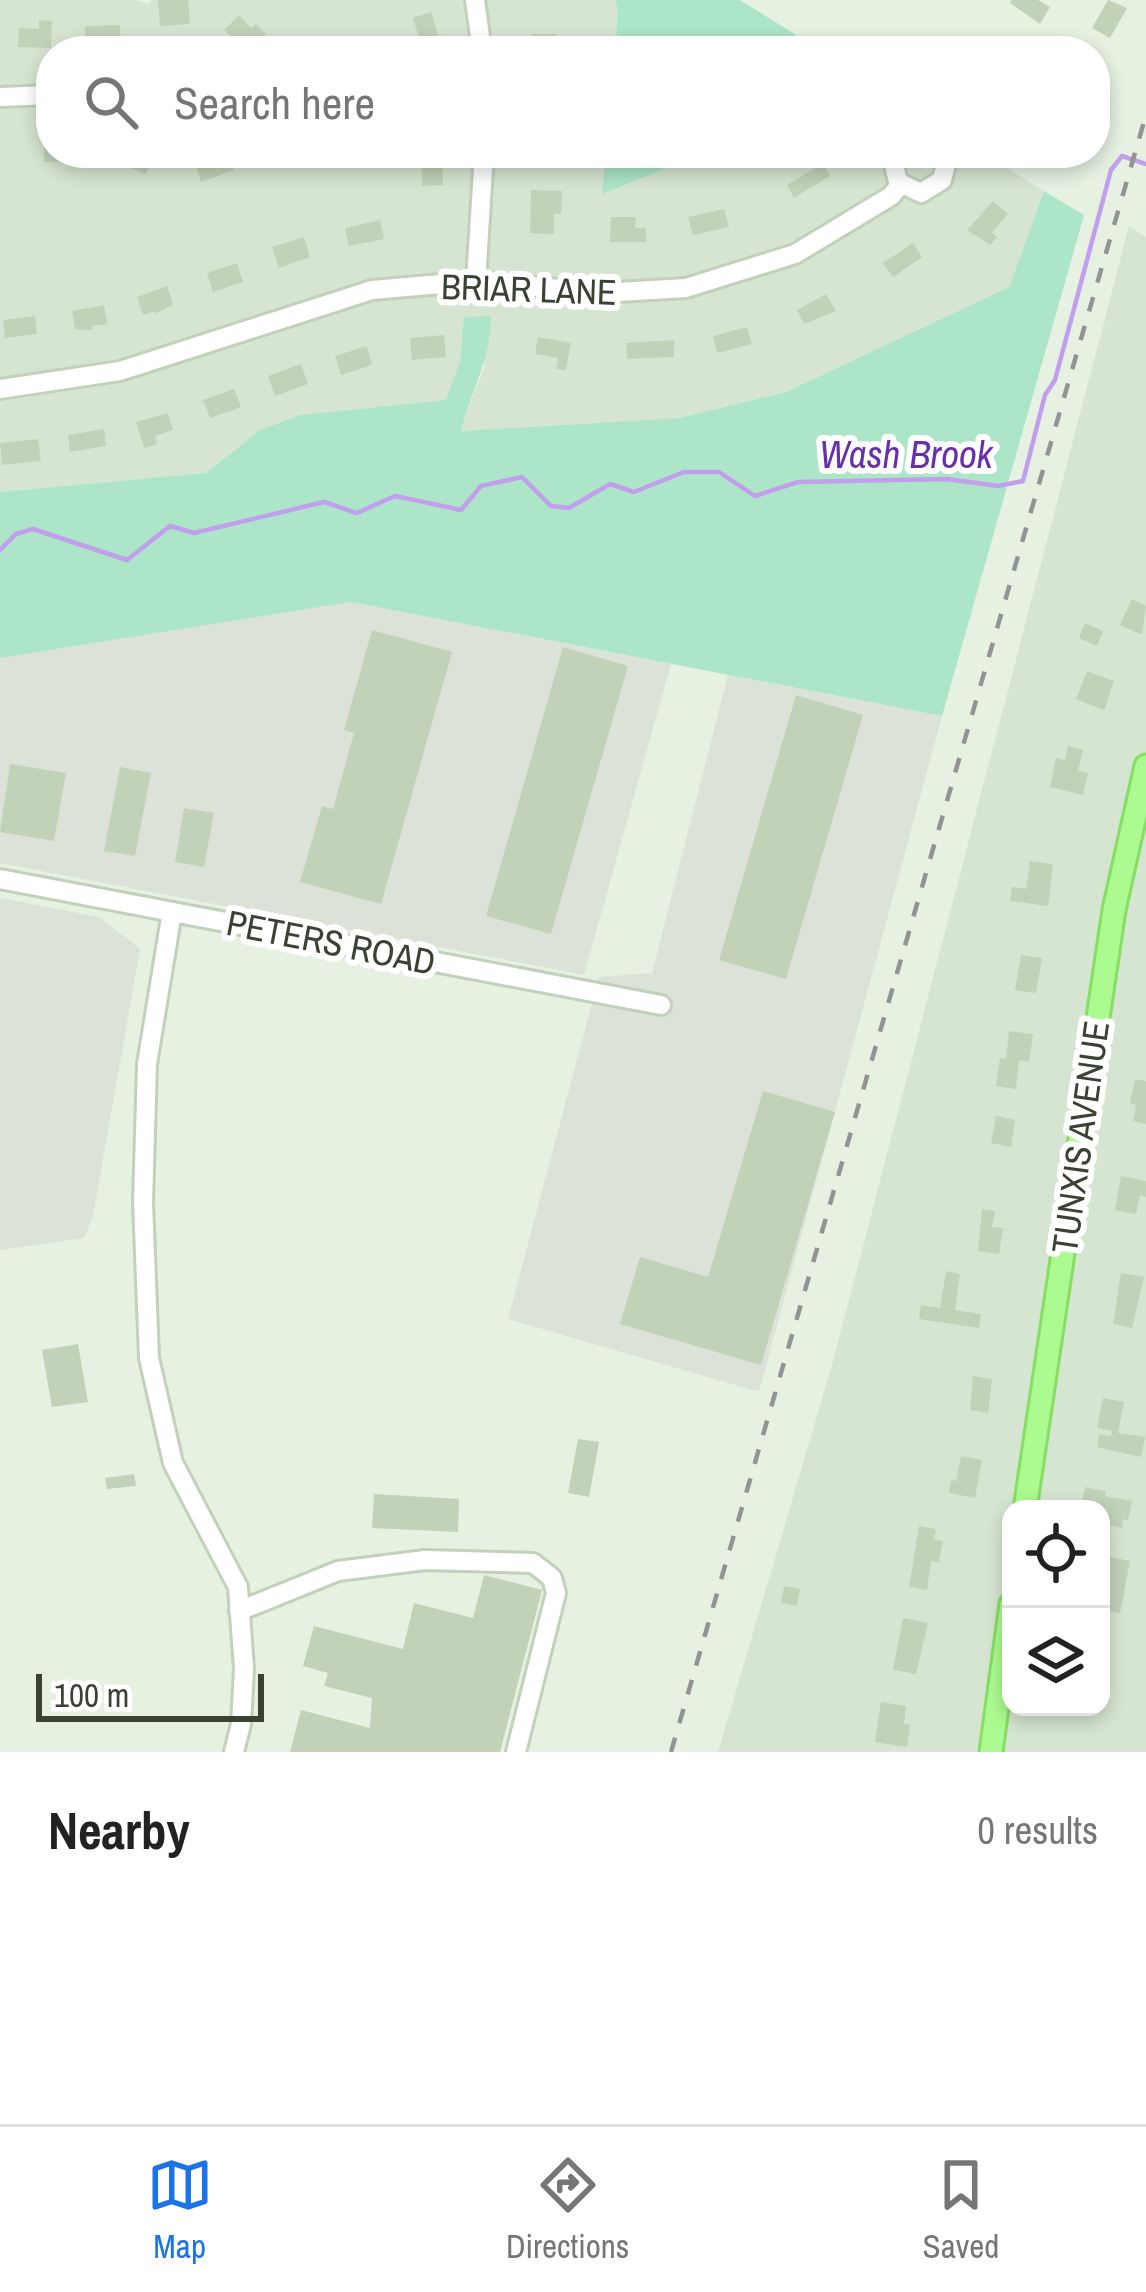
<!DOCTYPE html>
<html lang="en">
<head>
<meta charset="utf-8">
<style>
	body { margin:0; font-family:"Archivo Narrow",sans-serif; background:#f6f6f6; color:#222 }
	.controls { position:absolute; right:36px; bottom:36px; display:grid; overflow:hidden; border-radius:24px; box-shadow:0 6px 18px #0003 }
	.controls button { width:108px; height:108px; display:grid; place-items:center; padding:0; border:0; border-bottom:3px solid #e0e0e0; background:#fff; color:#222; font:60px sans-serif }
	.scale { position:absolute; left:36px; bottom:30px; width:228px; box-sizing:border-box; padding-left:12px; border:6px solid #394233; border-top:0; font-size:33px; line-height:42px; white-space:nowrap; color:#394233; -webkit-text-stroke:9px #fff; paint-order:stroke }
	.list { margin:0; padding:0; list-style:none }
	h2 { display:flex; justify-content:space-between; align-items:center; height:156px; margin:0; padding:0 48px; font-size:51px }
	h2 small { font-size:39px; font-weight:400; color:#767676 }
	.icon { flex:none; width:66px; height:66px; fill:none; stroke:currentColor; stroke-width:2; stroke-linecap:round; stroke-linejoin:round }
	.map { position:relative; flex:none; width:1146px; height:1752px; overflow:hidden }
	.search { position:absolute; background:#fff; box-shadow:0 6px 18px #0003; left:36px; right:36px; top:36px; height:132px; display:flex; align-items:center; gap:30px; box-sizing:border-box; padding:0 42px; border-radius:48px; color:#767676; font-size:45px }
	.sheet { height:372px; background:#fff }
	nav { display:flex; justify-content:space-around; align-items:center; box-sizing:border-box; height:168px; border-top:3px solid #e0e0e0; background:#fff; font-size:33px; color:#767676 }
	nav a { display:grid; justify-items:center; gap:6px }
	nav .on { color:#1a73e8 }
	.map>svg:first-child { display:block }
</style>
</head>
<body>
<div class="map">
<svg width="1146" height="1752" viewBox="0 0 1146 1752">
	<rect width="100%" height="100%" fill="#e6f1e2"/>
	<g fill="#d6e5d1" fill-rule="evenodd">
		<polygon points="0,0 135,0 147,4 152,0 615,0 618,10 615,51 51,51 51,153 606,153 602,193 704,153 983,153 1044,191 1009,287 786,392 679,418 460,431 485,365 464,318 460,361 447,400 300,415 260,430 206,473 0,492"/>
		<path d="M1129 226 1146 237V1752H718L833 1361ZM1011 1509H1101V1707H1011Z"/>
	</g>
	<g fill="#dce2d8">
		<polygon points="351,602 671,664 584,975 0,863 0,658"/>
		<polygon points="728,675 942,716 759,1392 508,1319 599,977 652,973"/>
		<polygon points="0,898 99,917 140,949 93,1216 84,1238 0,1250"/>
	</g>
	<g fill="#ace5c7">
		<polygon points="615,0 740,0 822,51 615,51 618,10"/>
		<polygon points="606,153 704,153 602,194"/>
		<path d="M1044 191 1084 215 942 716 351 602 0 658V492L206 473 260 430 300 415 446 400 460 361 464 317 491 316C491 358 471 392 461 431L679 418 786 392 1009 287Z"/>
	</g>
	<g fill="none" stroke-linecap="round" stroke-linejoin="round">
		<polyline stroke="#c19fed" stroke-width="4.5" points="0,550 16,534 33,529 127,560 170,526 194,533 324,502 357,513 395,496 461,510 481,486 522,477 551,506 569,508 610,484 634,492 684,472 719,472 755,496 798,482 947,479 998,486 1023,481 1045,395 1055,380 1111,170 1122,156 1146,164"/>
	</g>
	<g fill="#c2d2b8">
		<polygon points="158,0 188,0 190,24 160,26"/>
		<polygon points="1012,0 1038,0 1050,7 1040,24 1010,3"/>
		<polygon points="1108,0 1127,8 1110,38 1092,28"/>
		<polygon points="431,12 442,49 423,51 413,18"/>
		<polygon points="239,15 251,28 256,24 266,34 249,51 224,30"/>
		<polygon points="39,20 52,21 51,48 18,47 19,28 39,29"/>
		<polygon points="120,25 120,44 85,44 85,26"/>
		<rect x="532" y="34" width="24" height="17"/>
		<polygon points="44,143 51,143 51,153 79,153 79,161 44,162"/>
		<polygon points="115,153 142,153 154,159 145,175 112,157"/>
		<polygon points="222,153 228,153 234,170 201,182 195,163"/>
		<polygon points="421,153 442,153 443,185 422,186"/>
		<polygon points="823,163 830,176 794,198 787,185"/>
		<polygon points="531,190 562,191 561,214 554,214 554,234 530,233"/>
		<polygon points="993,201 1008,214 992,232 997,237 990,245 967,230"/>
		<polygon points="724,209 729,227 693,235 688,217"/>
		<polygon points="611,217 636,217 635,228 646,228 646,242 610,242"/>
		<polygon points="380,220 384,239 349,246 345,228"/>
		<polygon points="304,237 310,257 279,268 272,247"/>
		<polygon points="913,243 922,257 893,277 883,263"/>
		<polygon points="237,263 243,282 213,292 207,273"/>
		<polygon points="167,286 173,304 156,314 155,311 143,315 137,297"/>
		<polygon points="826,294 836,311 804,324 797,310"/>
		<polygon points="104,305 107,324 92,326 93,330 75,329 72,311"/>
		<polygon points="35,316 37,334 5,338 3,320"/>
		<polygon points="747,327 752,344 717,353 713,336"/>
		<polygon points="444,335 446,357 412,360 410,338"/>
		<polygon points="538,337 571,343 566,370 556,369 558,358 535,354"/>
		<polygon points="674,340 674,357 627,359 626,343"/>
		<polygon points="367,346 372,365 341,375 335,356"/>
		<polygon points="301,364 308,384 275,396 268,376"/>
		<polygon points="234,389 241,407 210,418 203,400"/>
		<polygon points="168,413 173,430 155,436 157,444 144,448 136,422"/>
		<polygon points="104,429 106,446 70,452 68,435"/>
		<polygon points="38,439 41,461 2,465 0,443"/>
		<polygon points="1132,599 1146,606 1142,635 1120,625"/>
		<polygon points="1085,623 1103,631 1097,646 1079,638"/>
		<polygon points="372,630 452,652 381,904 300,882 322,806 333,809 354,733 344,730"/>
		<polygon points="563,647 628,666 551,934 486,916"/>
		<polygon points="1087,671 1114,681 1104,710 1076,699"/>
		<polygon points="796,695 863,715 786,979 719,960"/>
		<polygon points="1068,746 1083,750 1078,771 1088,773 1083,795 1050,787 1056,758 1065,760"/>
		<polygon points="10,764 66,773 54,841 0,832"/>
		<polygon points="120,767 151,773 135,856 104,851"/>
		<polygon points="184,808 214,813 204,867 175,862"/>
		<polygon points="1030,861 1053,864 1048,906 1010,901 1012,887 1026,889"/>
		<polygon points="1021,955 1042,958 1036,993 1015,990"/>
		<polygon points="1009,1031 1033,1034 1029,1062 1019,1060 1016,1089 996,1086 1000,1058 1006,1059"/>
		<polygon points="1135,1079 1146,1081 1146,1124 1133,1121 1136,1105 1130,1103"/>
		<polygon points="763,1091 835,1112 761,1365 620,1324 640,1257 708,1277"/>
		<polygon points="996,1116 1015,1120 1011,1147 991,1143"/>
		<polygon points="1121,1176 1146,1181 1146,1197 1140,1195 1136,1214 1115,1210"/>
		<polygon points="982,1209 995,1211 992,1227 1003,1228 999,1254 978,1251"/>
		<polygon points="946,1271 960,1274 955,1310 981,1314 979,1328 919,1319 921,1305 940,1308"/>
		<polygon points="1121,1273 1144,1277 1132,1328 1113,1324"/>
		<polygon points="78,1344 88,1402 52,1407 42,1350"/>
		<polygon points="973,1376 992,1379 988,1413 970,1410"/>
		<polygon points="1103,1398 1124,1402 1118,1433 1145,1437 1141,1457 1097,1447 1099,1434 1111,1436 1112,1431 1097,1428"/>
		<polygon points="578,1439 599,1442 589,1497 568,1493"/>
		<polygon points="961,1456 982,1460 975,1498 949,1493 951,1480 956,1481"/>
		<polygon points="134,1474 136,1486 107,1489 105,1478"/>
		<polygon points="1085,1487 1106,1491 1105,1496 1132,1501 1128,1520 1123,1519 1122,1528 1101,1524 1101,1507 1082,1504"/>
		<polygon points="374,1494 459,1499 458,1532 372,1528"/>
		<polygon points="919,1526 936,1529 934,1540 943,1541 939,1562 931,1561 927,1590 909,1587"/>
		<polygon points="1104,1556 1130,1561 1120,1613 1101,1610"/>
		<polygon points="484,1575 542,1590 500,1752 290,1752 301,1710 370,1728 372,1698 324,1686 328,1673 303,1666 314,1626 403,1649 414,1603 473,1618"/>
		<polygon points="784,1586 800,1589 797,1606 781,1603"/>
		<polygon points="903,1618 928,1623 916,1674 893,1670"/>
		<polygon points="881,1702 906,1706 904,1724 910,1724 907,1747 875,1742"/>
	</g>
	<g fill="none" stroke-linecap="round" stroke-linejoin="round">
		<defs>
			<g id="minor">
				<polyline points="475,0 482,51"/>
				<polyline points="0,97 51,95"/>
				<polyline points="898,153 894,165 898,182 921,193 942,180 946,164 942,153"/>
				<polyline points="476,281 484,153"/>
				<polyline points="0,389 120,371 372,290 476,281 600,293 686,288 795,254 891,196 901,184"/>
				<polyline points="0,879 661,1005"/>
				<polyline points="172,912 147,1064 143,1202 149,1358 173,1463 238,1587 244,1669 241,1724 234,1752"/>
				<polyline points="239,1611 338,1571 425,1560 533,1563 552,1578 556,1593 516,1752"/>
			</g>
			<g id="major">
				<polyline points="1025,1509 1114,910 1146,766"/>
				<polyline points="991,1752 1011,1604"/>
			</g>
		</defs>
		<use href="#minor" stroke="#c1d1ba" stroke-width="24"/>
		<use href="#major" stroke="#84df62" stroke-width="27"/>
		<use href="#minor" stroke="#fff" stroke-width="18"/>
		<use href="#major" stroke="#acfb91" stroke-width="21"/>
		<polyline stroke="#939393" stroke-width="4.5" stroke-dasharray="15 15" stroke-linecap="butt" points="671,1752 1146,115"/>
	</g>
	<g text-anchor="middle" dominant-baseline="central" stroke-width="12" stroke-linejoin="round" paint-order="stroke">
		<g font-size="36" fill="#394233" stroke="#fff">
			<text transform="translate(529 289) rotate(2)">BRIAR LANE</text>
			<text transform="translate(331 942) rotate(11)">PETERS ROAD</text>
			<text transform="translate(1080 1137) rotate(-82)">TUNXIS AVENUE</text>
		</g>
		<g font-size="39" font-style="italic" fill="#6730aa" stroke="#fff">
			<text x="906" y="454">Wash Brook</text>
		</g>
	</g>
</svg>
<div class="controls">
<button><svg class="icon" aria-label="locate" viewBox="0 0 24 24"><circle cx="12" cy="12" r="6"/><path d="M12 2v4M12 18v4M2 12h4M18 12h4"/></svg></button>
<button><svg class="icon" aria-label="layers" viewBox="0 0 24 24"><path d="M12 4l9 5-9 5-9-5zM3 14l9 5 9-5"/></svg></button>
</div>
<div class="scale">100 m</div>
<div class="search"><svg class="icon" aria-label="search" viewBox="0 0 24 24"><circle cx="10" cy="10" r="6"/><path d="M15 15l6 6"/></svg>Search here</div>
</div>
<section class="sheet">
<h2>Nearby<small>0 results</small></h2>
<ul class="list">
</ul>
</section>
<nav>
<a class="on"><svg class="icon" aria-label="map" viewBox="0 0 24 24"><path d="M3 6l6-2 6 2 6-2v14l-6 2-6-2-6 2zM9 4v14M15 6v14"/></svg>Map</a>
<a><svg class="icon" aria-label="directions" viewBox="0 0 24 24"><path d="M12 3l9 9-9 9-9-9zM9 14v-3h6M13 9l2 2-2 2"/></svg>Directions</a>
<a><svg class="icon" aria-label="saved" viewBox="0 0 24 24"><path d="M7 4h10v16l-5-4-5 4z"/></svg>Saved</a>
</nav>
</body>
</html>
